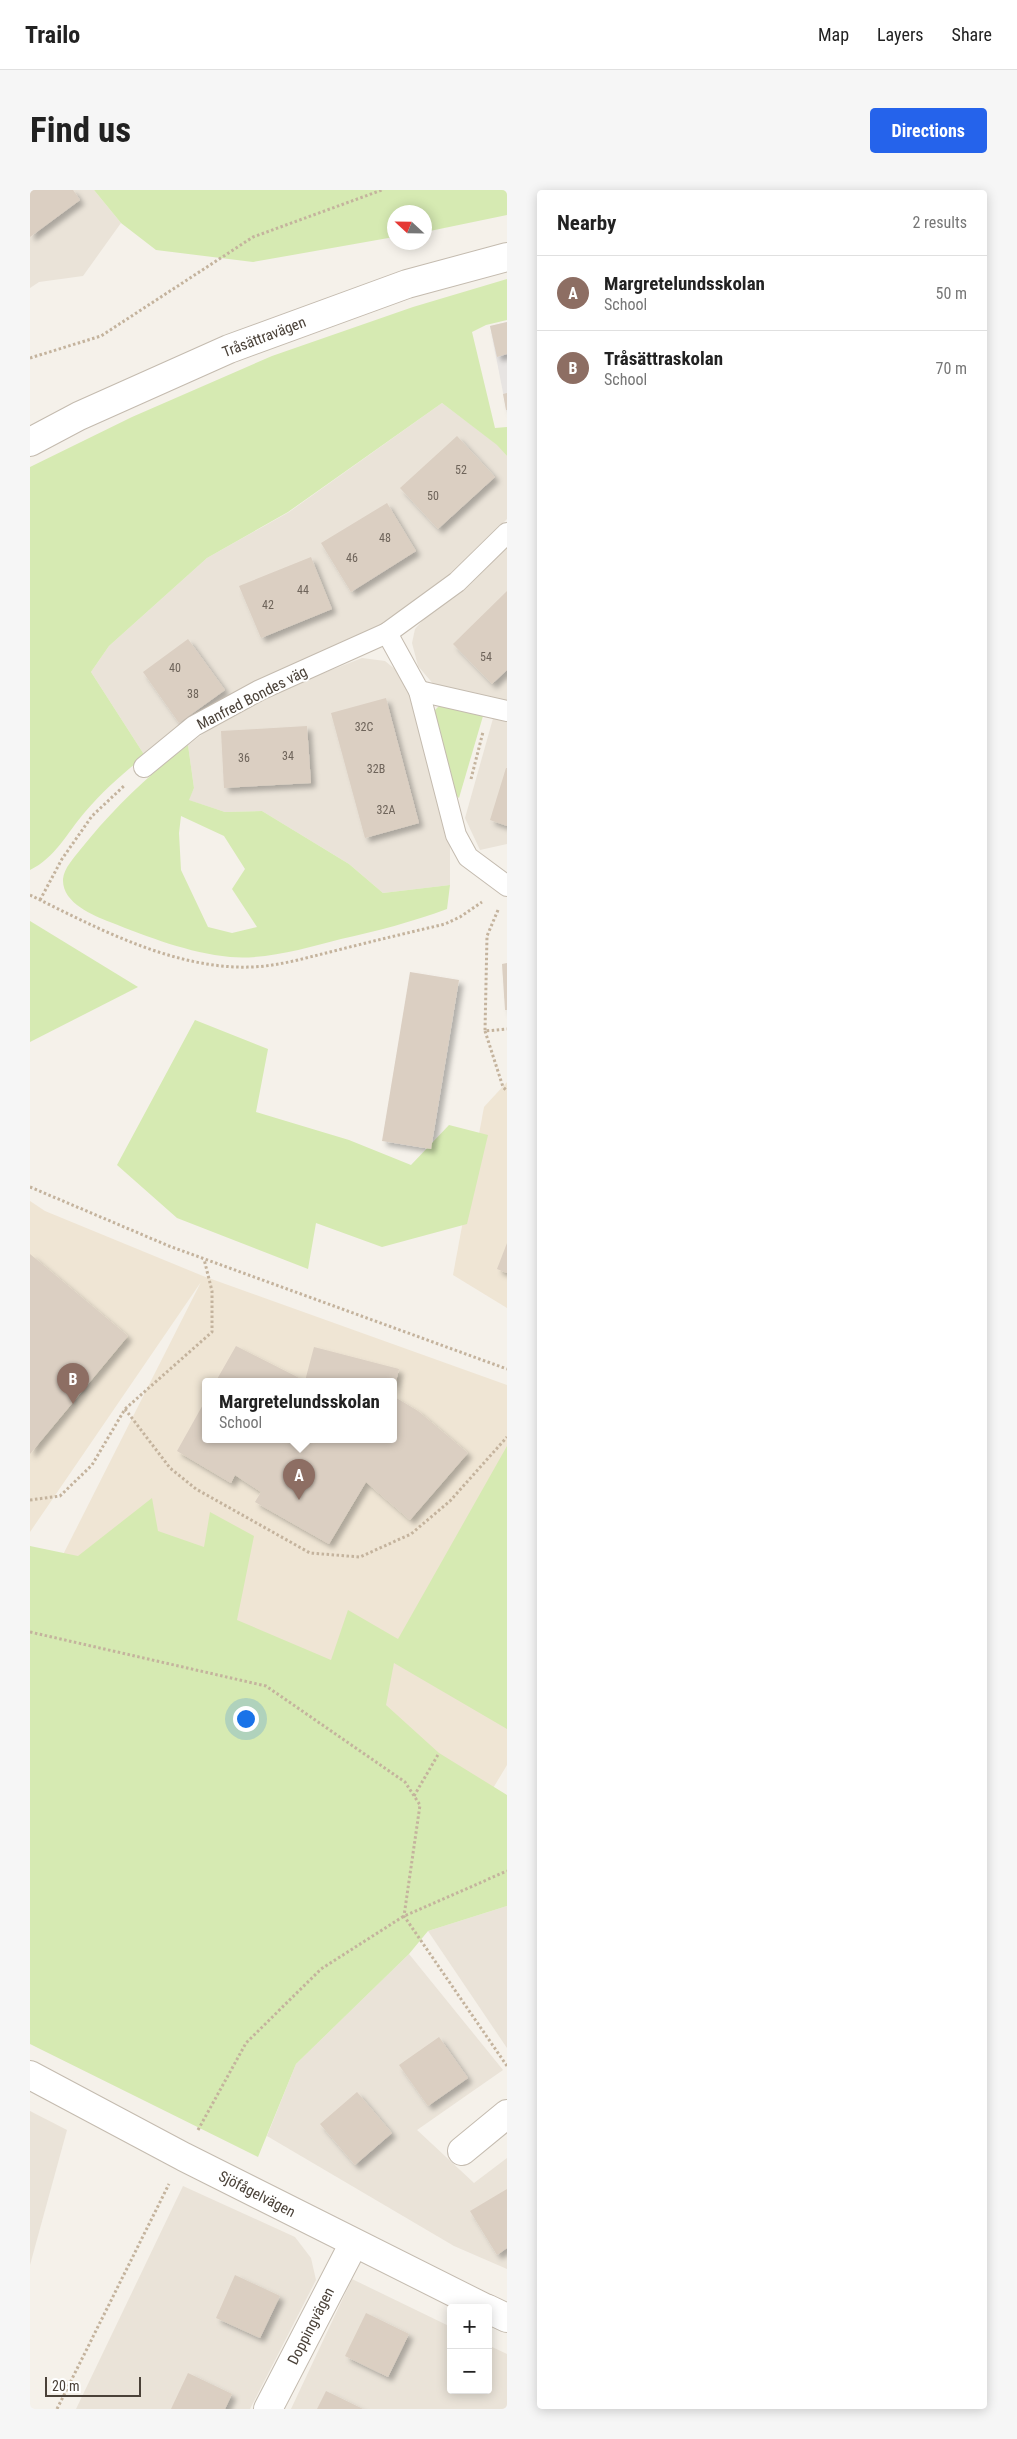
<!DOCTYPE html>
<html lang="en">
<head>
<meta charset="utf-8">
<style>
	body { margin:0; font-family:"Roboto Condensed",sans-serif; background:#f6f6f6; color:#222 }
	.controls { position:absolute; right:15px; bottom:15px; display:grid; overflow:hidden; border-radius:5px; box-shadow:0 2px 12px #0003 }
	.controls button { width:45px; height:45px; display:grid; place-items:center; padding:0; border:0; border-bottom:1px solid #e0e0e0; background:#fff; color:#222; font:25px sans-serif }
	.compass { position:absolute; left:357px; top:15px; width:45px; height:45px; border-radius:50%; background:#fff; box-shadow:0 2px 12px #0003; rotate:292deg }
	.scale { position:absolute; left:15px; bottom:12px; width:96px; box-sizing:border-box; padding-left:5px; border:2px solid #4a4138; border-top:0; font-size:14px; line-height:18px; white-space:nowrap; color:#4a4138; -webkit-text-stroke:4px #fff; paint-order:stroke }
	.you { position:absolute; left:215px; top:1528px; width:18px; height:18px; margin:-12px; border:4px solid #fff; border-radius:50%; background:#1a73e8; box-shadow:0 0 0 8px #1a73e833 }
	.badge { display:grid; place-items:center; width:32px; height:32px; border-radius:50%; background:#2563eb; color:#fff; font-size:16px; font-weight:700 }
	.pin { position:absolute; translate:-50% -41px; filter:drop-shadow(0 1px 2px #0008) }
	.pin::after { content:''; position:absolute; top:26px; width:18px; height:15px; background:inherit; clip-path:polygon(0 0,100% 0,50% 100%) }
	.popup { position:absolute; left:172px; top:1188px; width:195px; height:65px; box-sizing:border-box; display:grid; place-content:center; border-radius:5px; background:#fff; filter:drop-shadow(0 1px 4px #0005); font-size:16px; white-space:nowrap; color:#767676 }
	.popup b { font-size:19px; color:#222 }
	.popup::after { content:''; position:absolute; left:50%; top:100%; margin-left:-10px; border:10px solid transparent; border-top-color:#fff }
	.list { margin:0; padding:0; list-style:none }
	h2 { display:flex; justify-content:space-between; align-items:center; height:65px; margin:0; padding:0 20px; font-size:21px }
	h2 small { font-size:16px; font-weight:400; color:#767676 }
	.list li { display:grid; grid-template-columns:32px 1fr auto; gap:15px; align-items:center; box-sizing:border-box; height:75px; padding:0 20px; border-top:1px solid #e0e0e0 }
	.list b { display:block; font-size:19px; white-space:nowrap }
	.list p { margin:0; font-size:16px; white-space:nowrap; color:#767676 }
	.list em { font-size:16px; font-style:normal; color:#767676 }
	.map { position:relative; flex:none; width:477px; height:2219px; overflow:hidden; border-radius:5px }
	header { display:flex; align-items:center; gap:30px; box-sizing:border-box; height:70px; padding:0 25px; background:#fff; border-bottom:1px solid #e0e0e0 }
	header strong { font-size:24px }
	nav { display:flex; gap:28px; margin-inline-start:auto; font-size:18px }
	.intro { display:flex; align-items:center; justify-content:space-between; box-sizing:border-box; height:120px; padding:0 30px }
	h1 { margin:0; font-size:35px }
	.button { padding:12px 22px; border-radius:5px; background:#2563eb; color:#fff; font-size:18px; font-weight:700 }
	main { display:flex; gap:30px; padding:0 30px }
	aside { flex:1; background:#fff; border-radius:5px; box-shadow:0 2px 12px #0003 }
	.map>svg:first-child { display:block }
</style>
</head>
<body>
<header>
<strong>Trailo</strong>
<nav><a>Map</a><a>Layers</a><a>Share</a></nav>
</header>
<div class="intro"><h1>Find us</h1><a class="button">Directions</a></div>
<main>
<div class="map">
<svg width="477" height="2219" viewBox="0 0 477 2219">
	<defs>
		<filter id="shadow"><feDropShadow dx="4.5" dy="4.5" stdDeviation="2.5" flood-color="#0004"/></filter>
	</defs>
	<rect width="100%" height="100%" fill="#f5f1ea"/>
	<g fill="#eae3d8">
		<polygon points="0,0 64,0 91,33 53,86 9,92 0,98"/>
		<polygon points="412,213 468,255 477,266 477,329 426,381 376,421 115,566 61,482 79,456 177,368 259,322"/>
		<polygon points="477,353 477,512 405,496 388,476 382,453 385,439 394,429 432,400"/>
		<polygon points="332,468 355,471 376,488 420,652 420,695 353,703 319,674 232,621 195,622 158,610 164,598 158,555 190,531 232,507"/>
		<polygon points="464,525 477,528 477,654 450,660 435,628"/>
		<polygon points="477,1716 477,1858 398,1741"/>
		<polygon points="379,1764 473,1880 387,1940 444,1993 477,1968 477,2079 424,2056 237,1946 266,1874"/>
		<polygon points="0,1921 37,1940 0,2075"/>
		<polygon points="153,1996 265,2047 281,2068 286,2090 220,2219 46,2219"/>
		<polygon points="322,2089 421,2137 421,2200 458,2200 458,2155 477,2164 477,2219 261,2219"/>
	</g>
	<g fill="#efe5d4" fill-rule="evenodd">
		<polygon points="477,892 477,1118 423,1085 454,917"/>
		<path d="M0 1011 15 1021 173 1086 477 1195V1575L456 1610 3 1424 171 1092 0 1342ZM175 1191H363V1249H175Z"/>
	</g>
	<g fill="#d6eab2" fill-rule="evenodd">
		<polygon points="64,0 477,0 477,25 395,42 394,22 364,22 364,47 223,72 126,60 91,33"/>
		<path d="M477 89V130L456 135 442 142 465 238 477 237V266L467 255 412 213 258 322 177 368 79 456 61 482 115 566C93 583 73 601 55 622 37 643 25 668 0 680V277L102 227 242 166 383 117Z"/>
		<polygon points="410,515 450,523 453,526 429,608 424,604 403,529 405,520"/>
		<path d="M158 555 164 598 159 610 195 622 232 621 319 674 353 703 420 695 417 719C382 732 347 741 311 749 276 758 237 770 200 767 159 763 118 747 80 732 63 725 32 713 33 689 34 678 44 668 50 660 82 620 117 586 158 555ZM151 626 194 646 215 679 202 699 227 737 202 743 178 737 151 680 149 643Z"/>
		<polygon points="0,731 108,797 0,852"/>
		<polygon points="165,830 238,859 226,922 319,950 381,975 419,935 458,945 437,1034 352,1057 286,1033 278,1079 147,1028 87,975"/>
		<polygon points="477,1256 477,1539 364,1473 356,1515 409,1563 477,1605 477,1716 398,1741 379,1764 266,1874 228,1967 0,1854 0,1356 48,1366 122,1308 128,1341 174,1357 180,1322 224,1346 207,1430 301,1470 318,1420 368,1449"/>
	</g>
	<polygon fill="#e7e4e2" points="477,132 477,223 460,136"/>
	<g fill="#dbcfc2" filter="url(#shadow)">
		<polygon points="0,0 43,0 50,10 0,47"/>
		<polygon points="477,132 477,164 467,167 460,136"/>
		<polygon points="477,203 477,220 476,220 473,204"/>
		<polygon points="427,246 465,287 408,339 370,298"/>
		<polygon points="357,313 386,361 321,402 291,353"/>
		<polygon points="281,367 302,419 231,448 209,396"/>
		<polygon points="477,401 477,480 462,494 423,454"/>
		<polygon points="158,449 195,500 149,533 113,482"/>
		<polygon points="356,508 389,633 335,648 301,523"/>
		<polygon points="277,536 281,593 194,598 191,541"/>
		<polygon points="476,578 477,578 477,636 460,630"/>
		<polygon points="477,773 477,820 475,820 472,774"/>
		<polygon points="380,782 429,790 401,959 352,951"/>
		<polygon points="477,1053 477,1083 467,1079"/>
		<polygon points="0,1064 98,1146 0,1264"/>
		<polygon points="206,1156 275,1191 284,1157 369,1179 363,1204 363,1191 186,1191"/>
		<polygon points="363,1206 388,1221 438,1263 380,1330 336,1292 299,1354 225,1312 231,1302 205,1285 201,1293 147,1261 175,1211 175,1249 363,1249"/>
		<polygon points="409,1847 438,1888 398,1916 369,1875"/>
		<polygon points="327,1902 362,1943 325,1975 290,1934"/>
		<polygon points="477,1999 477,2058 467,2065 440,2021"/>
		<polygon points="205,2085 250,2106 230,2148 186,2128"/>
		<polygon points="336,2123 379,2144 358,2187 315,2166"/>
		<polygon points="158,2183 202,2204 195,2219 141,2219"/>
		<polygon points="296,2201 333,2219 287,2219"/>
	</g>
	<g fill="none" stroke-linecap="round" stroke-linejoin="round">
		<defs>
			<g id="service">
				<polyline points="357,443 389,501 426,645 438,667 477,696"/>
				<polyline points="389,501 477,521"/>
				<polyline points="114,577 164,536 230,500 357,443 427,392 477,343"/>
			</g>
			<g id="minor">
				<polyline points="0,252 49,226 199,159 377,94 477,67"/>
				<polyline points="0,1885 154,1967 455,2118"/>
				<polyline points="432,1961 477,1924"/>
				<polyline points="458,2119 477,2128"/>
				<polyline points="238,2219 324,2053"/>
			</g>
		</defs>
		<use href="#service" stroke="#c4bbaf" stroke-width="22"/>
		<use href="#minor" stroke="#c4bbaf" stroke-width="30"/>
		<g stroke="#c4b39d" stroke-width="3" stroke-dasharray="2.5 2.5" stroke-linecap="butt">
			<polyline points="0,168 71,146 223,47 352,0"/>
			<polyline points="441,589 453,542"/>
			<path d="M0 705C67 738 145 780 222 777 249 776 275 768 300 762 339 752 377 743 415 734L430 727 452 712"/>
			<polyline points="10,710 32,669 62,626 95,595"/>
			<polyline points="468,720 457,746 455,841 477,839"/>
			<polyline points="455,841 473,897 477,901"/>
			<polyline points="0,997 139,1056 477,1179"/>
			<polyline points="95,1219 140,1278 166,1299 280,1363 330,1367 381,1344 420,1311 477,1247"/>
			<polyline points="0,1310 30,1306 62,1275 95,1219 182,1142 182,1101 174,1069"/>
			<polyline points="0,1442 236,1496 375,1592 390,1615 374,1726 477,1876"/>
			<polyline points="384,1606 409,1563"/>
			<polyline points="168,1940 216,1853 291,1779 374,1726 477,1681"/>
			<polyline points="27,2219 139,1994"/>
		</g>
		<use href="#service" stroke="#fff" stroke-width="20"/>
		<use href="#minor" stroke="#fff" stroke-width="28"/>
	</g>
	<g text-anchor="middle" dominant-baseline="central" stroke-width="4" stroke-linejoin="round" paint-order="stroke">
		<g font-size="12" fill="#6e645a">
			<text x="431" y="280">52</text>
			<text x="403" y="306">50</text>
			<text x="355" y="348">48</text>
			<text x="322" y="368">46</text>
			<text x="273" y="400">44</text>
			<text x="238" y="415">42</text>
			<text x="456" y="467">54</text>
			<text x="145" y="478">40</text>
			<text x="163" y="504">38</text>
			<text x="334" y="537">32C</text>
			<text x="258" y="566">34</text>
			<text x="214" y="568">36</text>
			<text x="346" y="579">32B</text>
			<text x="356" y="620">32A</text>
		</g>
		<g font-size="15" fill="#4a4138" stroke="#fff">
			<text transform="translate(234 147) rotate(-21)">Tråsättravägen</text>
			<text transform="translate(222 508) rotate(-27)">Manfred Bondes väg</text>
			<text transform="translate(227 2004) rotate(27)">Sjöfågelvägen</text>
			<text transform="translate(281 2136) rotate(-63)">Doppingvägen</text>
		</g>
	</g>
</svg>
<div class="controls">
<button>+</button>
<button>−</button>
</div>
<svg class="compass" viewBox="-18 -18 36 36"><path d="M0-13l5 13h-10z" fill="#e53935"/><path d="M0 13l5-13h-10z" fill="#767676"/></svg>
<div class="scale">20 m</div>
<div class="you"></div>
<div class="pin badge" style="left:269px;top:1310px;background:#8d6e63">A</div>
<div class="popup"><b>Margretelundsskolan</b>School</div>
<div class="pin badge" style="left:43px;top:1214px;background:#8d6e63">B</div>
</div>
<aside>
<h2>Nearby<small>2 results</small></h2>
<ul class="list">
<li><span class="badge" style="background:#8d6e63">A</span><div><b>Margretelundsskolan</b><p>School</p></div><em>50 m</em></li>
<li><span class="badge" style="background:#8d6e63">B</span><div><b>Tråsättraskolan</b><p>School</p></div><em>70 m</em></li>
</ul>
</aside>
</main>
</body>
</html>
